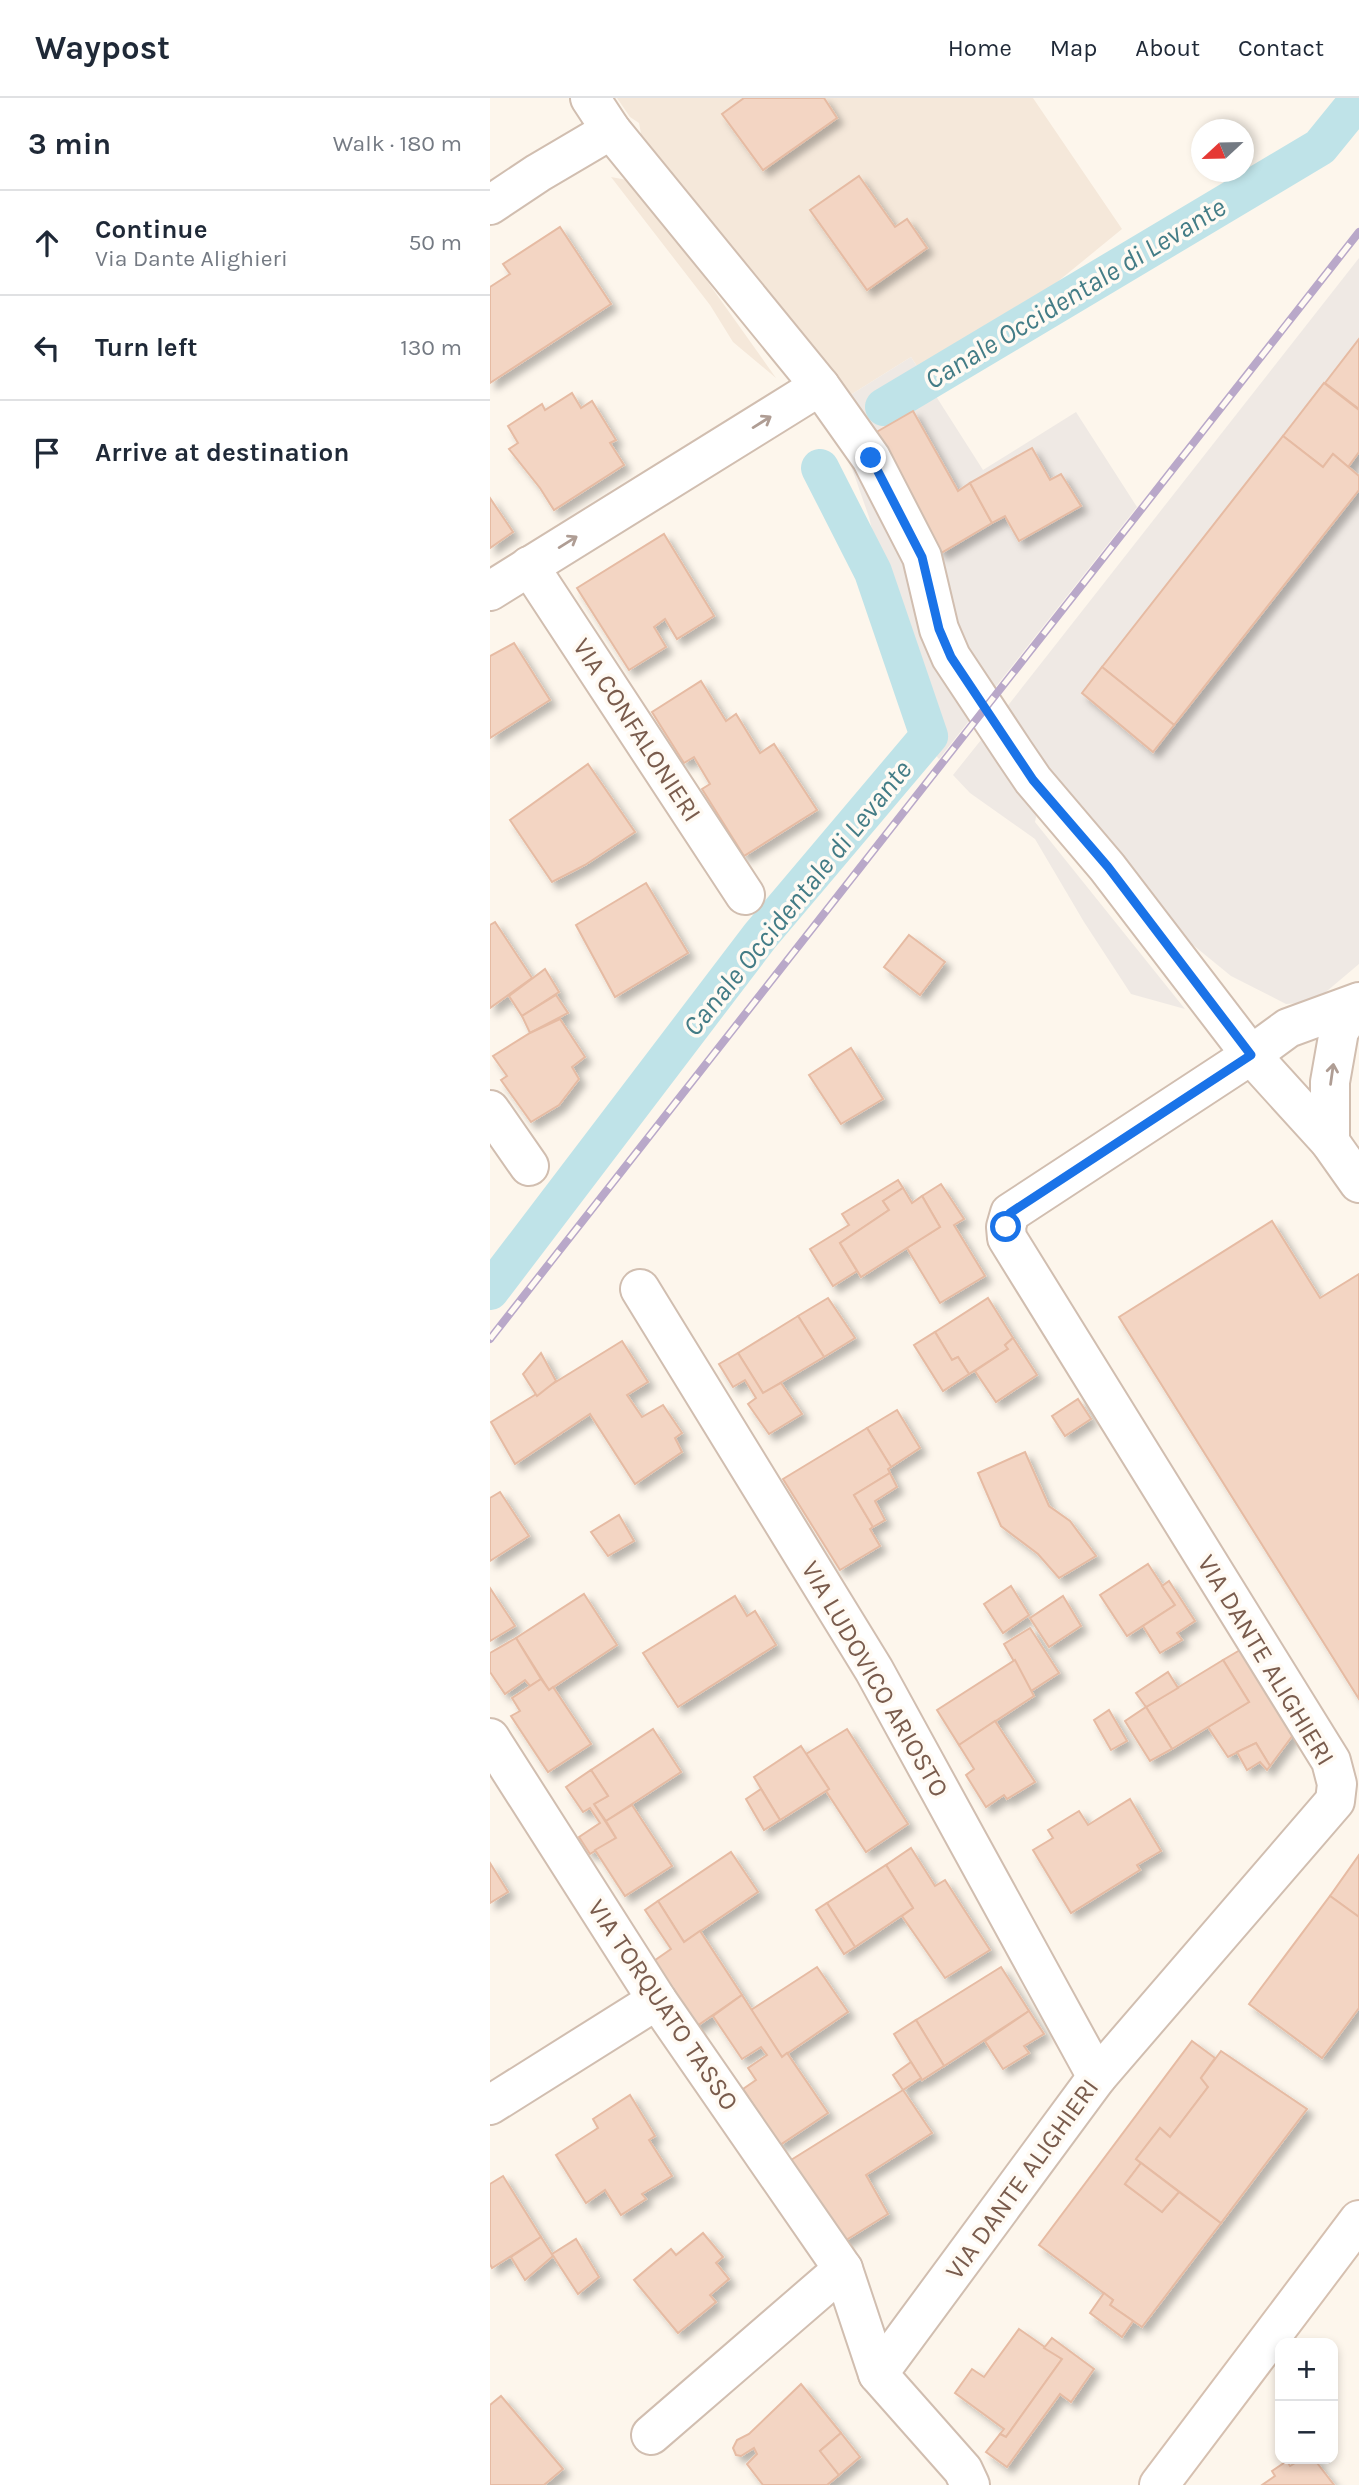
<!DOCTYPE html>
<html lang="en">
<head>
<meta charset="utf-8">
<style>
	body { margin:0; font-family:Karla,sans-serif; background:#f6f6f7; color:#1f2937 }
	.controls { position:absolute; right:21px; bottom:21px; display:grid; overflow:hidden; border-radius:14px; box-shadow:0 4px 10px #0003 }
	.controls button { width:63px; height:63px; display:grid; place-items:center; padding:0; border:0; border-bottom:2px solid #e0e1e3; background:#fff; color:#1f2937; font:35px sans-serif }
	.compass { position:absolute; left:701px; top:21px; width:63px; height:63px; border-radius:50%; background:#fff; box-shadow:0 4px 10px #0003; rotate:248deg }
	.stop { position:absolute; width:21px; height:21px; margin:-16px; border:5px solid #1a73e8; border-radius:50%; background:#fff }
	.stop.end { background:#1a73e8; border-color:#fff; box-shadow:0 2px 7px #0008 }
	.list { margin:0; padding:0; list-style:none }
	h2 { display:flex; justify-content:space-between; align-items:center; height:91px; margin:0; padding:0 28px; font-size:30px }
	h2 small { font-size:23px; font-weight:400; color:#747a83 }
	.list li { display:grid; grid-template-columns:46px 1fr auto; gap:21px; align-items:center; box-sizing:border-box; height:105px; padding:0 28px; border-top:2px solid #e0e1e3 }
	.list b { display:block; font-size:26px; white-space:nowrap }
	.list p { margin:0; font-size:23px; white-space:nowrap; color:#747a83 }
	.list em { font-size:23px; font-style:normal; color:#747a83 }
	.icon { flex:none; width:38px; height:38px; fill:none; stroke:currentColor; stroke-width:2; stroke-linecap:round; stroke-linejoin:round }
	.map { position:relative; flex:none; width:869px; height:2387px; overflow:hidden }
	header { display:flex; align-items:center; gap:42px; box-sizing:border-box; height:98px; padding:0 35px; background:#fff; border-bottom:2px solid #e0e1e3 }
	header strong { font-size:33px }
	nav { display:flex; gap:38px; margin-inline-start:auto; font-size:24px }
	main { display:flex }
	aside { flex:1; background:#fff }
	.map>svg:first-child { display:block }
</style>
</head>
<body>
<header>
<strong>Waypost</strong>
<nav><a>Home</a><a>Map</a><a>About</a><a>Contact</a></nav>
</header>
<main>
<aside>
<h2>3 min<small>Walk · 180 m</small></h2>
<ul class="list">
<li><svg class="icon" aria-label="ahead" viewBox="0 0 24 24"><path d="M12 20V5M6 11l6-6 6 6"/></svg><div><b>Continue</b><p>Via Dante Alighieri</p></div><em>50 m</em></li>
<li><svg class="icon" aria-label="left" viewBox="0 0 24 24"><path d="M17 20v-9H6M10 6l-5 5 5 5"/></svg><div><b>Turn left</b></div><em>130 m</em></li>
<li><svg class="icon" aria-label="arrive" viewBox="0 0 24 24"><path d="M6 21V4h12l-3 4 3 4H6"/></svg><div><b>Arrive at destination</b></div></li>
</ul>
</aside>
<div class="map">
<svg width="869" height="2387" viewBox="0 0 869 2387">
	<defs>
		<filter id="shadow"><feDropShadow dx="6" dy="6" stdDeviation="3.5" flood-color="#0004"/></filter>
	</defs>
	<rect width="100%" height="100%" fill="#fdf6ec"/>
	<g fill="#f5e8da">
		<polygon points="127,0 543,0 632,131 440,288 421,259 354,301 153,46 149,25 140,19"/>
		<polygon points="121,79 137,82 161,104 286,280 243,244 220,207"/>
	</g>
	<g fill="#efe9e4">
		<polygon points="869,160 869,866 824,904 796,906 741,878 670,820 505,624"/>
		<polygon points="421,259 493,372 586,314 647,409 449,661 426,635 412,556 379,419 352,342 354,301"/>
		<polygon points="491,642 549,705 545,724 695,911 641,896 594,824 545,741 480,695 463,677"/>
	</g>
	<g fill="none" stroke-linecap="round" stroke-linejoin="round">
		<g stroke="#bfe3e8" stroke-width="38">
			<polyline points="394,309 830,49 869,1"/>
			<polyline points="0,1193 270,838 439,638 383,474 330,370"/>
		</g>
	</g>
	<g fill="#f3d5c3" stroke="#e6bba3" stroke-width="2" filter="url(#shadow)">
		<polygon points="254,0 334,0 347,20 273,72 232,16"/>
		<polygon points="369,78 405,129 417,121 437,150 377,192 320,112"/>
		<polygon points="70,129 121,206 0,285 0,189 20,176 13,166"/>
		<polygon points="869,241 869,311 835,285"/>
		<polygon points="834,285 869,312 869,354 858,369 843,356 833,369 793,338"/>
		<polygon points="82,295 91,310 102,303 126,342 120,345 134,367 64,412 50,390 19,351 28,345 18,328 52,306 55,312"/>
		<polygon points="423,313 468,393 480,385 502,425 451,455 383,336"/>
		<polygon points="793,338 833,369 843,356 869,378 869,392 684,627 612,569"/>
		<polygon points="542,350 560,382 571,376 591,408 529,443 515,418 502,425 480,385"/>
		<polygon points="0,400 23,434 0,450"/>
		<polygon points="174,436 224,518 187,541 175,521 164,529 176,549 139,572 87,490"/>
		<polygon points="24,545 60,602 0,640 0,558"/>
		<polygon points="612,569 684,627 663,654 592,595"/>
		<polygon points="211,583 236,623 246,616 270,655 284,646 327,712 254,758 212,691 220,686 204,659 194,665 162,614"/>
		<polygon points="98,666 145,734 95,767 62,784 20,722"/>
		<polygon points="156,785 198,855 125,899 86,827"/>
		<polygon points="5,824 42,880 0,910 0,827"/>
		<polygon points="419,837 455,864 430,897 394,869"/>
		<polygon points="55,871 69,894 32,918 19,898"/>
		<polygon points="66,897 78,915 40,935 32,918"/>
		<polygon points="70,921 95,959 82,969 89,981 69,1007 41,1024 11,982 17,978 3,958 40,935"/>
		<polygon points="361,950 393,1001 351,1026 319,977"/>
		<polygon points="408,1082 413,1090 393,1103 399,1112 350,1145 367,1173 343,1188 320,1151 359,1127 352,1116"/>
		<polygon points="451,1086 474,1121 464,1127 495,1178 450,1205 417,1150 450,1129 432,1098"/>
		<polygon points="413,1090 422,1105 432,1098 450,1129 371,1179 350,1145 399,1112 393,1103"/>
		<polygon points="782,1123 830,1200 869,1176 869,1601 629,1219"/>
		<polygon points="338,1200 365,1240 334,1259 308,1218"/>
		<polygon points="498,1200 523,1240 515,1247 518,1251 479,1276 468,1259 462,1262 445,1234"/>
		<polygon points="308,1218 334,1259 273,1295 248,1255"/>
		<polygon points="445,1234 462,1262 468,1259 479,1276 453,1293 424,1247"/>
		<polygon points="523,1240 547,1277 506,1304 485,1273 518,1251 515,1247"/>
		<polygon points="132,1243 158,1284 137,1297 152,1319 173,1307 192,1335 185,1340 192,1354 145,1386 100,1316 25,1366 1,1324"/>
		<polygon points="51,1255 66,1283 47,1298 33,1276"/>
		<polygon points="248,1255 273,1295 291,1285 312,1316 279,1336 258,1306 266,1300 255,1282 243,1289 229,1266"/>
		<polygon points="588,1301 601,1321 575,1338 562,1318"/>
		<polygon points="407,1312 430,1350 401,1369 377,1330"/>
		<polygon points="377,1330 401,1369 398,1371 400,1375 364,1397 383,1429 380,1431 390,1448 350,1472 293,1381"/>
		<polygon points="535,1354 559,1408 580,1423 606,1458 569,1480 548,1456 511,1428 488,1375"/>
		<polygon points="400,1375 407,1389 385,1403 395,1422 383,1429 364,1397"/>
		<polygon points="10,1394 39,1438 0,1463 0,1400"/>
		<polygon points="129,1417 144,1443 118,1458 101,1434"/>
		<polygon points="658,1466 685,1507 637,1538 610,1497"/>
		<polygon points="679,1483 705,1523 687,1535 692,1542 670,1555 653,1528 685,1507 672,1488"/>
		<polygon points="521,1488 539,1517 513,1535 494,1506"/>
		<polygon points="0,1490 25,1528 0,1543"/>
		<polygon points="94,1496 127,1547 59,1592 26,1540"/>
		<polygon points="245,1498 257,1518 265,1513 286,1547 188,1609 153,1555"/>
		<polygon points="573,1498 591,1528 559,1549 540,1520"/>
		<polygon points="540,1530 569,1575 541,1593 514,1546"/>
		<polygon points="26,1540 51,1581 40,1588 35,1582 15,1596 0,1574 0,1555"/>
		<polygon points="750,1552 803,1637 780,1668 766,1645 738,1659 718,1629 759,1604 733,1562"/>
		<polygon points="525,1562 544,1598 469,1647 447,1612"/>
		<polygon points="733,1562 759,1604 682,1651 656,1609"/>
		<polygon points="678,1574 688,1590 656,1609 646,1595"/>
		<polygon points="51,1581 59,1592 63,1589 101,1646 58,1674 21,1618 30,1613 22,1600"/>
		<polygon points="656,1609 682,1651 660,1663 635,1623"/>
		<polygon points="619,1612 637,1643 621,1652 604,1622"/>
		<polygon points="505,1623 545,1684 517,1701 514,1697 496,1709 476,1677 484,1671 469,1647"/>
		<polygon points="163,1631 191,1674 116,1723 104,1706 118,1698 101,1672"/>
		<polygon points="357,1631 418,1726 376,1754 336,1693 339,1691 316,1656"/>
		<polygon points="766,1645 780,1668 777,1672 770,1664 757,1672 747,1654"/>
		<polygon points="311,1648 339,1691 290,1722 264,1679"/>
		<polygon points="101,1672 118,1698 104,1706 126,1740 100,1756 89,1739 110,1725 100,1710 93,1714 76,1689"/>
		<polygon points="271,1691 290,1722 274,1732 256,1701"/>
		<polygon points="640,1701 671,1753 647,1767 650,1772 581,1815 543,1752 563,1740 558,1732 589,1713 598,1727"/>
		<polygon points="142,1707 182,1768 135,1798 105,1752 126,1740 116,1723"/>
		<polygon points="421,1750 445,1788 455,1782 500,1852 455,1880 412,1818 423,1810 396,1767"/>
		<polygon points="241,1754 268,1794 194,1844 168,1803"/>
		<polygon points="869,1757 869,1819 840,1798"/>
		<polygon points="0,1765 18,1794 0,1805"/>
		<polygon points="396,1767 423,1810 365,1849 337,1805"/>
		<polygon points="840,1798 869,1819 869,1910 832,1960 759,1906"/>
		<polygon points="168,1803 194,1844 210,1833 252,1897 204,1930 161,1865 181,1851 155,1812"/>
		<polygon points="337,1805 365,1849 354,1856 326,1812"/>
		<polygon points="327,1869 358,1914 292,1959 261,1912"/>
		<polygon points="511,1869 539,1913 454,1968 426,1922"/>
		<polygon points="252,1897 292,1959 297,1955 338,2015 290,2047 253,1991 266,1982 258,1970 277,1957 271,1949 252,1961 223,1918"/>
		<polygon points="539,1913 554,1936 534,1948 539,1955 513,1971 495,1943"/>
		<polygon points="426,1922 454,1968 432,1982 404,1936"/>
		<polygon points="702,1943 725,1960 711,1980 718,1989 680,2039 670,2030 646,2061 651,2065 635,2086 672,2114 689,2094 731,2125 652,2229 620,2207 623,2202 549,2147"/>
		<polygon points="731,1953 817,2011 731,2125 646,2061 670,2030 680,2039 718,1989 711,1980"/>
		<polygon points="421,1964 431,1980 413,1992 403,1977"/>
		<polygon points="413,1992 442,2035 376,2077 398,2116 353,2144 301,2062"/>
		<polygon points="140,1997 165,2038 159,2042 182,2078 152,2096 156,2101 131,2117 115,2092 96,2105 66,2057 108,2030 103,2021"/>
		<polygon points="651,2065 689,2094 672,2114 635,2086"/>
		<polygon points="13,2078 51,2139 2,2170 0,2166 0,2086"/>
		<polygon points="213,2135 233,2159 226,2165 239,2181 220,2197 226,2204 188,2235 144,2182 181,2151 186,2157"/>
		<polygon points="51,2139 63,2158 35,2182 21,2159"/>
		<polygon points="86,2141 109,2179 88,2196 62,2156"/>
		<polygon points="614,2195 623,2202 620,2207 643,2223 632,2239 600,2215"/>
		<polygon points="529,2231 572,2261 516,2339 510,2336 514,2331 465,2295 482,2271 494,2279"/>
		<polygon points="562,2240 604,2271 581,2304 570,2296 517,2369 496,2354 510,2336 516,2339 572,2261 554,2250"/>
		<polygon points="311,2286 351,2335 330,2353 349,2377 337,2387 273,2387 257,2366 267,2356 264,2350 251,2358 246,2357 243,2350 247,2342 259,2336"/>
		<polygon points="11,2298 73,2371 54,2387 0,2387 0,2307"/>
		<polygon points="351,2335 370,2359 349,2377 330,2353"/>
		<polygon points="812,2361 824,2361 844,2387 772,2387 785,2378 782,2373 797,2363 800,2368"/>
	</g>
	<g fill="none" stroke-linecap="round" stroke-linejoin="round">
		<defs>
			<g id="street">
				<polyline points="100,0 121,32 330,288 381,360 432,459 449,531 461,559 524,654 543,682 617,769 761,957 840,1044 869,1085"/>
				<polyline points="0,107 48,75 121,32"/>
				<polyline points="39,468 255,797"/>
				<polyline points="0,493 330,288"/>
				<polyline points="0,1012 39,1068"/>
				<polyline points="840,1044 840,984 849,933 868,905"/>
				<polyline points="150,1191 384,1572 607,1979"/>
				<polyline points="0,1640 167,1902 353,2171 388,2276 473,2372 480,2387"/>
				<polyline points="0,2007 167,1902"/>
				<polyline points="388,2276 607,1979 845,1703 847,1686 841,1663 517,1140 516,1129 520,1115 761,957 798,930 869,904"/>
				<polyline points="161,2337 353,2171"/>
			</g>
			<polyline id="secondary" points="669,2387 869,2122"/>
		</defs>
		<use href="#street" stroke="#d1beb0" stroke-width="42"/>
		<use href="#secondary" stroke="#d6c0b0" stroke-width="42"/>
		<use href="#street" stroke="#fff" stroke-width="38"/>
		<use href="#secondary" stroke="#fff" stroke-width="38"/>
		<defs>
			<polyline id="rail" points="0,1241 869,134"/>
		</defs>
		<use href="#rail" stroke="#b9a8c9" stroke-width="8"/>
		<use href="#rail" stroke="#fffaf3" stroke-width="5" stroke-dasharray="16" stroke-linecap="butt"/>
	</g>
	<defs><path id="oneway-shaft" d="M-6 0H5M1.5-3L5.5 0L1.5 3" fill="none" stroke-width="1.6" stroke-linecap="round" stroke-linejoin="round" transform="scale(1.75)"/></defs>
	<g stroke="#af9d94">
		<use href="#oneway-shaft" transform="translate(272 324) rotate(-32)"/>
		<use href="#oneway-shaft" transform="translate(78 444) rotate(-32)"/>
		<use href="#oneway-shaft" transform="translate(842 976) rotate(-82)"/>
	</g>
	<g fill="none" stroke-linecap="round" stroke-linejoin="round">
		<polyline stroke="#1a73e8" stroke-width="9" points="381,360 432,459 449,531 461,559 543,682 618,769 761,957 520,1115 516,1129"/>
	</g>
	<g text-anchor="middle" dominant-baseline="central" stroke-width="7" stroke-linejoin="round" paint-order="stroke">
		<g font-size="26" fill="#7a5c4d" stroke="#fffaf3">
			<text transform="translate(147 632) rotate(57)">VIA CONFALONIERI</text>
			<text transform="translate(776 1562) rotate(59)">VIA DANTE ALIGHIERI</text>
			<text transform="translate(385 1581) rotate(60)">VIA LUDOVICO ARIOSTO</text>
			<text transform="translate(173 1907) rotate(56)">VIA TORQUATO TASSO</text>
			<text transform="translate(532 2081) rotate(-54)">VIA DANTE ALIGHIERI</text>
		</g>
		<g font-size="28" font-style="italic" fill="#437c86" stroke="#fffaf3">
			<text transform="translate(585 195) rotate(-31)">Canale Occidentale di Levante</text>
			<text transform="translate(307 800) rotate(-51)">Canale Occidentale di Levante</text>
		</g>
	</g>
</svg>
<div class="controls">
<button>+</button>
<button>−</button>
</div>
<svg class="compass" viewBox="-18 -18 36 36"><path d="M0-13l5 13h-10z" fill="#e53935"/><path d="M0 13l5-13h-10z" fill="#747a83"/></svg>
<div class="stop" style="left:516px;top:1129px"></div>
<div class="stop end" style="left:381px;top:360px"></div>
</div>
</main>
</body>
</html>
